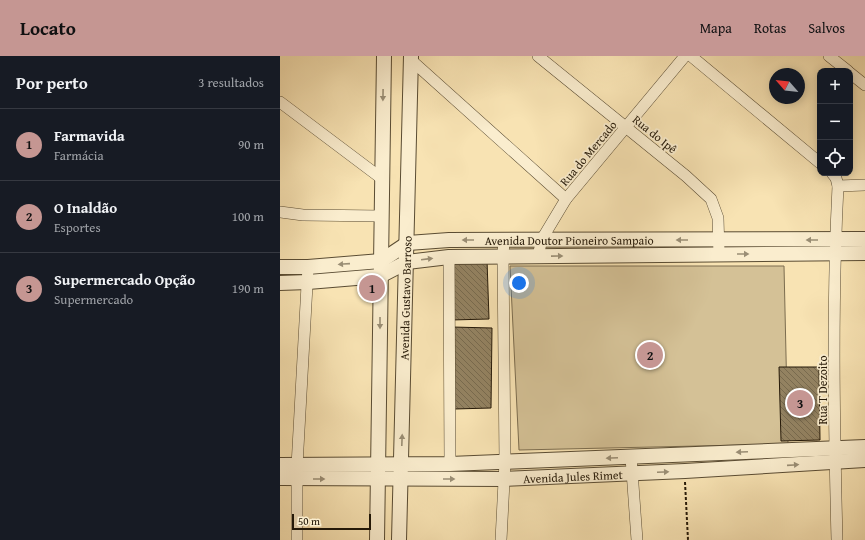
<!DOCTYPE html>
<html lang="pt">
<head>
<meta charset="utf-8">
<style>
	body { margin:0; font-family:"Gentium Book Plus",serif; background:#242831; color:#f1f3f6 }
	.controls { position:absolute; right:12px; top:12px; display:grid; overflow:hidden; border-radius:8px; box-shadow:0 2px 10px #0003 }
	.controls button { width:36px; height:36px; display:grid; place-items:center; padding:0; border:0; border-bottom:1px solid #363941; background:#171b24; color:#f1f3f6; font:20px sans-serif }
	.compass { position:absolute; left:489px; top:12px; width:36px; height:36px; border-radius:50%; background:#171b24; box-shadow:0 2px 10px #0003; rotate:298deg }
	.scale { position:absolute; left:12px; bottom:10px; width:79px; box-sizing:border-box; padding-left:4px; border:2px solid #251908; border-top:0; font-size:11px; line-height:14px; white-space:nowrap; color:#251908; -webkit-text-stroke:3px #faedce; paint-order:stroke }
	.you { position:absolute; left:239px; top:227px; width:14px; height:14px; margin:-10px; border:3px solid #fff; border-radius:50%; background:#1a73e8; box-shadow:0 0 0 6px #1a73e833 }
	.badge { display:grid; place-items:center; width:26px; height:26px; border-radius:50%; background:#c59692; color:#111; font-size:13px; font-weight:700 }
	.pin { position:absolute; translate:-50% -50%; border:2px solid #fff; box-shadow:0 1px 4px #0006 }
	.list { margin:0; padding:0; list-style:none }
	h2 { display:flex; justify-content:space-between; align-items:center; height:52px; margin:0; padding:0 16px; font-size:17px }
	h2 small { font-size:13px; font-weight:400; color:#9ea1a6 }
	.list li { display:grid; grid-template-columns:26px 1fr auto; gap:12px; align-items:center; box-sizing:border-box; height:72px; padding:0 16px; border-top:1px solid #363941 }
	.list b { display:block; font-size:15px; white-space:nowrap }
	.list p { margin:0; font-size:13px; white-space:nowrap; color:#9ea1a6 }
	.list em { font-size:13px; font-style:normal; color:#9ea1a6 }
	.icon { flex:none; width:22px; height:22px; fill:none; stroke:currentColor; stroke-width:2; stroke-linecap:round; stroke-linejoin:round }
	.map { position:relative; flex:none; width:585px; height:484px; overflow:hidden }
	header { display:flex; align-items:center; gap:24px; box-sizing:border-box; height:56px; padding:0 20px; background:#c59692; color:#111 }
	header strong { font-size:19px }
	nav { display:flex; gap:22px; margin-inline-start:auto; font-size:14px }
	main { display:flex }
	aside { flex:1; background:#171b24 }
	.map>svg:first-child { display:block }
</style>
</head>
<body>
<header>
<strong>Locato</strong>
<nav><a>Mapa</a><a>Rotas</a><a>Salvos</a></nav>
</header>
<main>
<aside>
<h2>Por perto<small>3 resultados</small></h2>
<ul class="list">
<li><span class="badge">1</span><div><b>Farmavida</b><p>Farmácia</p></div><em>90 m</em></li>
<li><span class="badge">2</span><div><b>O Inaldão</b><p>Esportes</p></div><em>100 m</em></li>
<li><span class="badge">3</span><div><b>Supermercado Opção</b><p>Supermercado</p></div><em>190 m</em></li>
</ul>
</aside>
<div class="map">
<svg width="585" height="484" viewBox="0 0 585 484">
	<defs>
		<pattern id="building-back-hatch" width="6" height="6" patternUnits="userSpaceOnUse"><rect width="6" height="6" fill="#938261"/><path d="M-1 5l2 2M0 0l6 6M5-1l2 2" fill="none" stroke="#786a4e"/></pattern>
	</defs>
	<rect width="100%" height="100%" fill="#f8e3b3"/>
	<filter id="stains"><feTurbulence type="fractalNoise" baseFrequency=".005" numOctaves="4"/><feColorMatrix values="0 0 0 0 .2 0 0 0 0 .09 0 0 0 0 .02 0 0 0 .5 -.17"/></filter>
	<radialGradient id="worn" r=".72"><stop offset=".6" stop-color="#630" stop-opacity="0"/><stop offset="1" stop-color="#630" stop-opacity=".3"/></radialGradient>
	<polygon fill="#d4c196" stroke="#7c6d4f" points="230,210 504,210 508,388 239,394"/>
	<g fill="url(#building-back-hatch)" stroke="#251908">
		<polygon points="207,204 209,263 171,264 171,206"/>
		<polygon points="172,271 212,272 211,352 174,353"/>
		<polygon points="499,311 539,311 540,384 501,385"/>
	</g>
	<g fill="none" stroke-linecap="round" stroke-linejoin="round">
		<defs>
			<g id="minor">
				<polyline points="258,0 406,120 431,143 438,162 439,198"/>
				<polyline points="411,0 540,107"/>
				<polyline points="549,0 568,15"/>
				<polyline points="131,4 286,143"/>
				<polyline points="570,17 585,29"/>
				<polyline points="0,46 101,122"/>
				<path d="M552 117 556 122 558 130C552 247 554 366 557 484"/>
				<polyline points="558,130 585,129"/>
				<polyline points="0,156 23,159 101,160"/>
				<polyline points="258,200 262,183 286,143 405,0"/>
				<polyline points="169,201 170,408"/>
				<polyline points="351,401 357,484"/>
				<polyline points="17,484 17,410 28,211"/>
				<polyline points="221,484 225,406 223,199 224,185"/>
			</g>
			<g id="tertiary">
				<path id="s1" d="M0 211H28L101 205 128 187 169 184 585 183"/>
				<polyline points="0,227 28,226 100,220 127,206 169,201 585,197"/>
				<polyline points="0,409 170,408 585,391"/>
				<path id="s2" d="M0 422 225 423 405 415 585 404"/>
				<polyline points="97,484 104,0"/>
				<path id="s3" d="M119 484 131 0"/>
			</g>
		</defs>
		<use href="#minor" stroke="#5a4c33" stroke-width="12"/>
		<use href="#tertiary" stroke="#5a4c33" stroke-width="16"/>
		<polyline stroke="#251908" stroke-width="2" stroke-dasharray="3 2" stroke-linecap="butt" points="405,426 408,484"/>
		<use href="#minor" stroke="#faedce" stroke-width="11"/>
		<use href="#tertiary" stroke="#faedce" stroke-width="14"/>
	</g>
	<defs><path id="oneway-solid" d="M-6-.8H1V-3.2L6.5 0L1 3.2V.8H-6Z"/></defs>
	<g fill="#9a8e75">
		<use href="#oneway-solid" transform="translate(103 39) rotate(91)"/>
		<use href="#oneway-solid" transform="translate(188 184) rotate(-180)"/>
		<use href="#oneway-solid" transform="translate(402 184) rotate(-180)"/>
		<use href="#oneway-solid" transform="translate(532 184) rotate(180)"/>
		<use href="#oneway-solid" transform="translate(463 198)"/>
		<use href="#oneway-solid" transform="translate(277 200) rotate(-1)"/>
		<use href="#oneway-solid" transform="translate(147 203) rotate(-7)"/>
		<use href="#oneway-solid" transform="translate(64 208) rotate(176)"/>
		<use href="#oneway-solid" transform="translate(100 267) rotate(90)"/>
		<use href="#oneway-solid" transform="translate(122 384) rotate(-88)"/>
		<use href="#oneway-solid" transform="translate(462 396) rotate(177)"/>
		<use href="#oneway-solid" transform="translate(332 402) rotate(178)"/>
		<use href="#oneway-solid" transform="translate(513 409) rotate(-4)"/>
		<use href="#oneway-solid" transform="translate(383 416) rotate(-2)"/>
		<use href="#oneway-solid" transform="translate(39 423)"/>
		<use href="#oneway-solid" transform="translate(169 423)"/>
	</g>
	<g text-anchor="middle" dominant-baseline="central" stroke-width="3.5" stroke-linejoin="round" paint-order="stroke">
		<g font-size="12" fill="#251908" stroke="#faedce">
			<text transform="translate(375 78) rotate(39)">Rua do Ipê</text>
			<text transform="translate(308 97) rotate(-50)">Rua do Mercado</text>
			<text stroke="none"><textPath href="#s1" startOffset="295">Avenida Doutor Pioneiro Sampaio</textPath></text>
			<text stroke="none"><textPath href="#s3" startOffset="242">Avenida Gustavo Barroso</textPath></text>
			<text transform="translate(542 334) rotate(-90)">Rua T Dezoito</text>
			<text stroke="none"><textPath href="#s2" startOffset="293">Avenida Jules Rimet</textPath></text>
		</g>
	</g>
	<rect width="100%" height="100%" filter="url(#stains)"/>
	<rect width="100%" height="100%" fill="url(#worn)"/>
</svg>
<div class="controls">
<button>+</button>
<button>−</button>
<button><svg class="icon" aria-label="locate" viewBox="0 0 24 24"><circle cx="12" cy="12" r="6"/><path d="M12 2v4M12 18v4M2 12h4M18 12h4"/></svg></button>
</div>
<svg class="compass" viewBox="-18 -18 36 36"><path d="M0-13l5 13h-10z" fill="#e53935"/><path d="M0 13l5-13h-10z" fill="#9ea1a6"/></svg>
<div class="scale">50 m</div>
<div class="you"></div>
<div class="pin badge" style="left:92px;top:232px">1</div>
<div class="pin badge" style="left:370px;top:299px">2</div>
<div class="pin badge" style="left:520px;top:347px">3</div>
</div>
</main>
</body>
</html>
